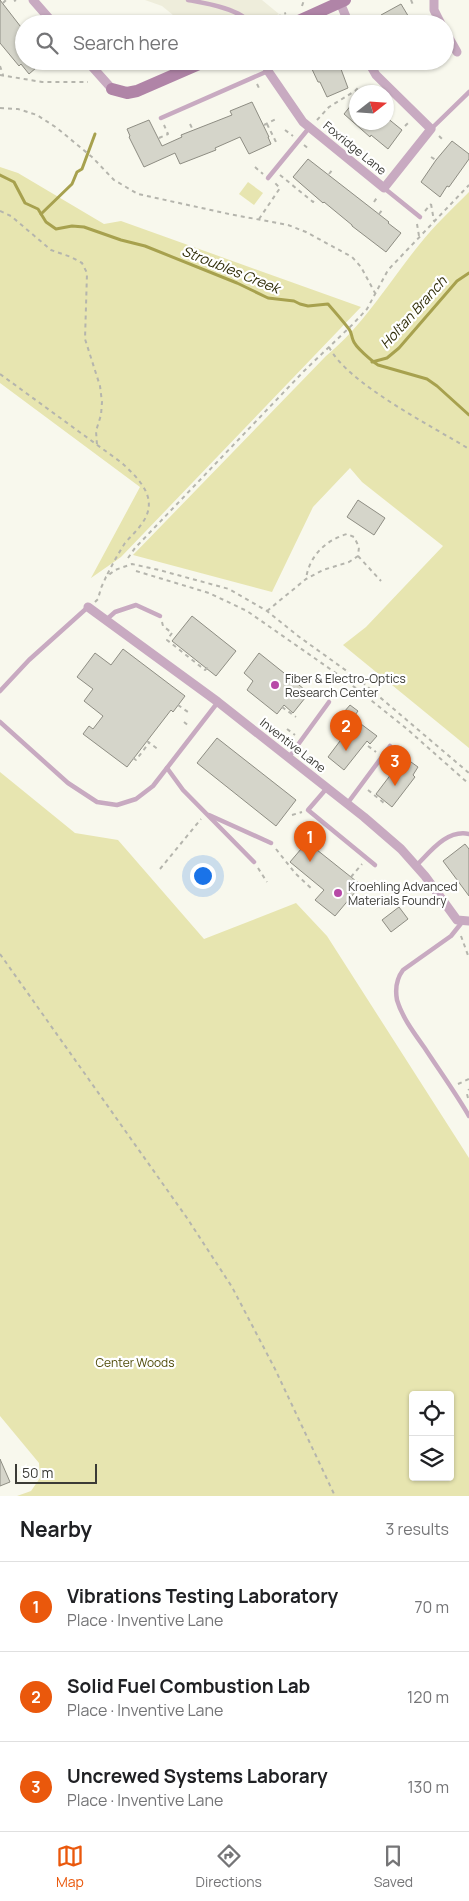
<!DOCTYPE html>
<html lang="en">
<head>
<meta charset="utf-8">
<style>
	body { margin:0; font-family:Manrope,sans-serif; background:#f2f2f2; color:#202124 }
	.controls { position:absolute; right:15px; bottom:15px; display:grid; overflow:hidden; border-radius:5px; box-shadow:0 1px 4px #0004 }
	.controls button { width:45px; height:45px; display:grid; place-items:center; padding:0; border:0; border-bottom:1px solid #e0e0e0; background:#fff; color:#202124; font:25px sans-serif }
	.compass { position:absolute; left:349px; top:85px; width:45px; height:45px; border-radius:50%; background:#fff; box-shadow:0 1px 4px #0004; rotate:73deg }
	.scale { position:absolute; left:15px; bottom:12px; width:82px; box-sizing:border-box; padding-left:5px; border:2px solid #3b3b36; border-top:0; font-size:14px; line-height:18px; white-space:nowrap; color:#3b3b36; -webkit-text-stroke:4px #fff; paint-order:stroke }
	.you { position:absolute; left:202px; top:875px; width:18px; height:18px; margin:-12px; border:4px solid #fff; border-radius:50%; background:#1a73e8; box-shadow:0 0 0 8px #1a73e833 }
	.badge { display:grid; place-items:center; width:32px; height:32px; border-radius:50%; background:#ea580c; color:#fff; font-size:16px; font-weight:700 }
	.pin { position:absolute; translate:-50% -41px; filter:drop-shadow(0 1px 2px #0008) }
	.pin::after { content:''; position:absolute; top:26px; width:18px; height:15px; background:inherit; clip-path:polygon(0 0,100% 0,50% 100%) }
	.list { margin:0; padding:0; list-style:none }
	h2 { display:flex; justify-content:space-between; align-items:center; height:65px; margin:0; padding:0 20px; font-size:21px }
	h2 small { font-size:16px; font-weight:400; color:#757577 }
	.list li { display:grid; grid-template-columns:32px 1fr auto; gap:15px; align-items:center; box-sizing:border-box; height:90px; padding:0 20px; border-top:1px solid #e0e0e0 }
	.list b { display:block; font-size:19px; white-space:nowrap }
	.list p { margin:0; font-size:16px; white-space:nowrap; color:#757577 }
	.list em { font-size:16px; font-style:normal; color:#757577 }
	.icon { flex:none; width:28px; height:28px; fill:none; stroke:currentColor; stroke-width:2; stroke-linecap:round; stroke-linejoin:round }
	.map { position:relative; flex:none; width:469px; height:1496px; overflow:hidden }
	.search { position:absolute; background:#fff; box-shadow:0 1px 4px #0004; left:15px; right:15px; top:15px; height:55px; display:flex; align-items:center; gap:12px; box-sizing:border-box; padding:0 18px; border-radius:28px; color:#757577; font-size:19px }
	.sheet { height:335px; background:#fff }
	nav { display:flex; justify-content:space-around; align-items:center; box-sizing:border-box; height:70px; border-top:1px solid #e0e0e0; background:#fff; font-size:14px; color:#757577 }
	nav a { display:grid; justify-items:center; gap:2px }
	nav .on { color:#ea580c }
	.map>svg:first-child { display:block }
</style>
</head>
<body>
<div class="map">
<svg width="469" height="1496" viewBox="0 0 469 1496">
	<rect width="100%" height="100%" fill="#f8f8ed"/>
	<polygon fill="#eeeddb" points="145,0 262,0 279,14 256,24 184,24 162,6"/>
	<g fill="#e7e5b0" fill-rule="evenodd">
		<polygon points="0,167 18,173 104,224 121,221 361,307 121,557 91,578 140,487 0,383"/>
		<polygon points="248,182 263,193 254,205 239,194"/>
		<path d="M469 192V748L343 645 366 627 443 546 362 482 350 468 313 507 272 592 133 555 326 356C364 325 388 283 419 245 434 226 452 209 469 192Z"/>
		<path d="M0 772 75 833 118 840 204 939 296 903 327 936 469 1158V1496H17L31 1491 40 1478 39 1463 0 1416ZM413 1395H450V1477H413Z"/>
	</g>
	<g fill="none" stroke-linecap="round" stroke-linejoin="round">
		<g stroke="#a7a14e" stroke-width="3">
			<path d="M0 175 14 182 25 203 38 209 46 222 56 229 72 226 84 227 121 240 145 246 237 283 268 298 294 301 300 304 308 306 328 304C335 312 342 320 349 329 352 333 351 335 353 340 355 347 372 361 378 365L427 379 437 386 469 415"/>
			<polyline points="41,214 72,184 77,172 82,169 95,134"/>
			<polyline points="372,362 387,358 399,348 457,281 469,273"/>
		</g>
	</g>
	<g fill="#d5d5ca" stroke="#8e8d83">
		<polygon points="0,0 24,31 24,61 44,61 29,74 21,64 19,66 0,43"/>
		<polygon points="401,4 413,24 386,24 381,15"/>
		<polygon points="311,61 338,61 348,88 327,97 320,82 318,82 311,67 313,66"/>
		<polygon points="356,99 356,122 386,122 386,117 402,130 388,149 371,135 370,137 344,114"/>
		<polygon points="252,102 269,137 268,137 271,144 249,154 240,137 215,148 216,150 180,164 175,153 144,167 129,137 130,136 127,129 149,120 162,146 182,137 181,135 232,115 230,111"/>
		<polygon points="452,141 469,154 469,159 449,187 447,186 440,197 421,182 436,160"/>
		<polygon points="308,159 389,222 388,223 401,233 386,252 352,226 352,225 324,202 323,203 293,177"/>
		<polygon points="358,500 385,518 374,535 347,517"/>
		<polygon points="192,616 236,651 216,676 172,641"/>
		<polygon points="123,649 185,696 173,712 171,710 127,767 83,734 89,726 93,729 103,716 84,701 93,689 77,677 95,653 111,665"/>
		<polygon points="259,653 309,693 293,713 284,705 277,714 247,690 253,681 244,673"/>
		<polygon points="350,705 358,711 353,718 377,736 370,744 367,741 344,770 328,757 346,733 342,730 352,718 344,712"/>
		<polygon points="217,738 296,800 276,826 197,763"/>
		<polygon points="404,757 418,767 413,775 415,777 392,807 376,794"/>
		<polygon points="307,842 361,885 335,916 315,900 324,890 290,862"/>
		<polygon points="465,844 469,849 469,896 443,861"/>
		<polygon points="399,907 408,919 391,932 382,920"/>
		<polygon points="0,1459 10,1482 0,1486"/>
	</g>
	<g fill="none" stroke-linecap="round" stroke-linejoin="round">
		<g stroke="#b5b5ad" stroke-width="2" stroke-dasharray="4 4" stroke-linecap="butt">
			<polyline points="411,0 413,5"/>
			<polyline points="14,1 16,0"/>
			<polyline points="3,3 6,0"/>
			<polyline points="302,6 304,0"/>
			<polyline points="277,17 286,13"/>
			<polyline points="339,64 345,61"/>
			<polyline points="0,66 3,75"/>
			<polyline points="0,75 42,82 88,82"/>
			<polyline points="257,84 260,90"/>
			<polyline points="0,108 18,109 37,115 57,128 92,157 114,180 138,194 229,214 288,225 306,232 352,257 361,267 375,293"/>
			<polyline points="317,120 329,107 355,91 360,86"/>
			<polyline points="190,124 193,130"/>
			<polyline points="267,124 276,142"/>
			<polyline points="264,125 278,118"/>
			<polyline points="405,126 410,121"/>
			<polyline points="285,130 293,136"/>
			<polyline points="439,136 443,140"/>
			<polyline points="159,138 168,134 164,125"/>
			<polyline points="304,145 310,150"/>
			<polyline points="431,157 436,160"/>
			<polyline points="255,167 263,174"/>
			<polyline points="329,174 333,169"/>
			<polyline points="280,175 313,202 316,198"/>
			<polyline points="374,202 378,196"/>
			<polyline points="431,204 434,221"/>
			<polyline points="0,211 11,216 51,250 71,257 82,263 87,273 85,339 100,386 102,402 101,415 96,431 97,445"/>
			<polyline points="425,211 431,204"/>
			<polyline points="379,214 383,209"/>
			<polyline points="259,219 280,188 275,183"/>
			<polyline points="417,224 419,236"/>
			<path d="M329 347C348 384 432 426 469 449"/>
			<path d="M0 374 122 463C139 479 159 498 143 522 138 530 131 536 125 543 118 554 112 565 106 577"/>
			<polyline points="358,556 381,581"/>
			<polyline points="128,558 135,548 304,371 352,325 367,309 388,270 469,185"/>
			<polyline points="136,571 209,593 247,611 343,678 407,729 469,784"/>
			<polyline points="95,602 98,599 101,588 106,577 115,570 132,564 159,570 229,589 267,611 298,636 362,682 469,773"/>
			<path d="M267 611 306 579 323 570 349 562 358 556 359 547 354 537 347 534C326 540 309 556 306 579"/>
			<polyline points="162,622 163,626 172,633"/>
			<polyline points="172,633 167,640 205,670 207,668 208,669"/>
			<polyline points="315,691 323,698"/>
			<polyline points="178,705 188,712"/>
			<polyline points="282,707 296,717"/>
			<polyline points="184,722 190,727"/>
			<polyline points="287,729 295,735"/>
			<polyline points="147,741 159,750"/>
			<polyline points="368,746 376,752"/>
			<polyline points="133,758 136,760 149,743"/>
			<polyline points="390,760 396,764"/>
			<polyline points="368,790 384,803 385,802"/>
			<polyline points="292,815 302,812"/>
			<polyline points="276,849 295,873 312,889"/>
			<polyline points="258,868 267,882"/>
			<polyline points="160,869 201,819"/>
			<polyline points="351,877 362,864"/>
			<polyline points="461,936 469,958"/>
			<polyline points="0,954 187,1218 232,1287 275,1369 335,1496"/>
			<polyline points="458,1084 469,1079"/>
			<polyline points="468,1098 467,1094 469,1089"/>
		</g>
		<g stroke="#c8aac1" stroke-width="4.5">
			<path d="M188 0C204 3 242 9 250 24"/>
			<polyline points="161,118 268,71"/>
			<polyline points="431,129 469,92"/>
			<polyline points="268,178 309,128"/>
			<polyline points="384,188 420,217"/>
			<polyline points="106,620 115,612 136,605 160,616"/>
			<polyline points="0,691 29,660 88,607"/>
			<polyline points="0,722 68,783 97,802 117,805 136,799 153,786 218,702"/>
			<polyline points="289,757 329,702"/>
			<polyline points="167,768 183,790 254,862"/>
			<polyline points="327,788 308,810 375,865"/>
			<polyline points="347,804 390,746"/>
			<polyline points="209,815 271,843"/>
			<path d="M416 866C430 852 447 829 469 834"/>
			<path d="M463 921 451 936 403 970C397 978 395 989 397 1000 402 1017 414 1033 424 1047 439 1070 455 1092 469 1116"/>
		</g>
		<g stroke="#c8aac1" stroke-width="9">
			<polyline points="33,0 54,24"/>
			<polyline points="339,0 349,24"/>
			<polyline points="434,0 434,10 441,24"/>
			<polyline points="445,31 457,52"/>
			<polyline points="87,61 112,89"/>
			<polyline points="265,61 268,71 303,122 384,188 431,129 376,75 368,61"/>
			<polyline points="88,607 218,702 364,817 401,849 425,876 457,920 469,921"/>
		</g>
		<g stroke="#b084a7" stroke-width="12">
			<polyline points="292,24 345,0"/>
			<polyline points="112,89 127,93 137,91 206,61"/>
		</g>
	</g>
	<g fill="#b749a7" stroke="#fff" stroke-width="2">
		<circle cx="275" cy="685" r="5"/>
		<circle cx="338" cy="893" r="5"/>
	</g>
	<g text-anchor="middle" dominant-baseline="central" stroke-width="4.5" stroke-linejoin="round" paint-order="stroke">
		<g font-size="12" fill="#3b3b36" stroke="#fff">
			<text transform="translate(355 148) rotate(39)">Foxridge Lane</text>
			<text transform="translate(293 745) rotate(38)">Inventive Lane</text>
		</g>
		<g font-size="12" fill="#3b3b36" stroke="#fff" text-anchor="start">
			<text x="285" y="678">Fiber &amp; Electro-Optics<tspan x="285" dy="14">Research Center</tspan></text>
			<text x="348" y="886">Kroehling Advanced<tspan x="348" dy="14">Materials Foundry</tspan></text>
		</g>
		<g font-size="12" fill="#504b09" stroke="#fff">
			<text x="135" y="1362">Center Woods</text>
		</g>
		<g font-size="14" font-style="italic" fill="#312e09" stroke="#fff">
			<text transform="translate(231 269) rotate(22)">Stroubles Creek</text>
			<text transform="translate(413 312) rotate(-48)">Holtan Branch</text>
		</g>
	</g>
</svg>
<div class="controls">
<button><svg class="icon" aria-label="locate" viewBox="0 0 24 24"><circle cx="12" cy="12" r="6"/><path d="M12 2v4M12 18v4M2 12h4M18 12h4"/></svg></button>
<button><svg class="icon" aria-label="layers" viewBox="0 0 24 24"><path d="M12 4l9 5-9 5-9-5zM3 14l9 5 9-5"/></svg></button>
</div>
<svg class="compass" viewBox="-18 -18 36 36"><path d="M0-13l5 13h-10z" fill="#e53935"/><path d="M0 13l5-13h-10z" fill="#757577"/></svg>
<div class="scale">50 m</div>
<div class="you"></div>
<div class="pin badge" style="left:310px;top:862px">1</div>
<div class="pin badge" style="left:346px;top:751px">2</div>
<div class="pin badge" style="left:395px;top:786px">3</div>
<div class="search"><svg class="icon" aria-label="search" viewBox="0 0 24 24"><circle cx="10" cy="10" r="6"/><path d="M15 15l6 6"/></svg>Search here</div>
</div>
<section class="sheet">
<h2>Nearby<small>3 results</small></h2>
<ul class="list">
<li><span class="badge">1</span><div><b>Vibrations Testing Laboratory</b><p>Place · Inventive Lane</p></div><em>70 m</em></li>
<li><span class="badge">2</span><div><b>Solid Fuel Combustion Lab</b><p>Place · Inventive Lane</p></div><em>120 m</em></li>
<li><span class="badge">3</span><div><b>Uncrewed Systems Laborary</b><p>Place · Inventive Lane</p></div><em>130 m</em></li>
</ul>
</section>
<nav>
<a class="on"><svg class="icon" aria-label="map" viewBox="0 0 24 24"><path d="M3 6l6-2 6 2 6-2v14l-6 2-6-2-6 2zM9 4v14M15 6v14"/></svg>Map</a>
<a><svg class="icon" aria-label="directions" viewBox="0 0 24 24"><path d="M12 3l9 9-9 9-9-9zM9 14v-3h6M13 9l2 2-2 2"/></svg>Directions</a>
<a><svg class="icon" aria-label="saved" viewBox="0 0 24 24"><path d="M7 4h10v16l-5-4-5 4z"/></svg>Saved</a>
</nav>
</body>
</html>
